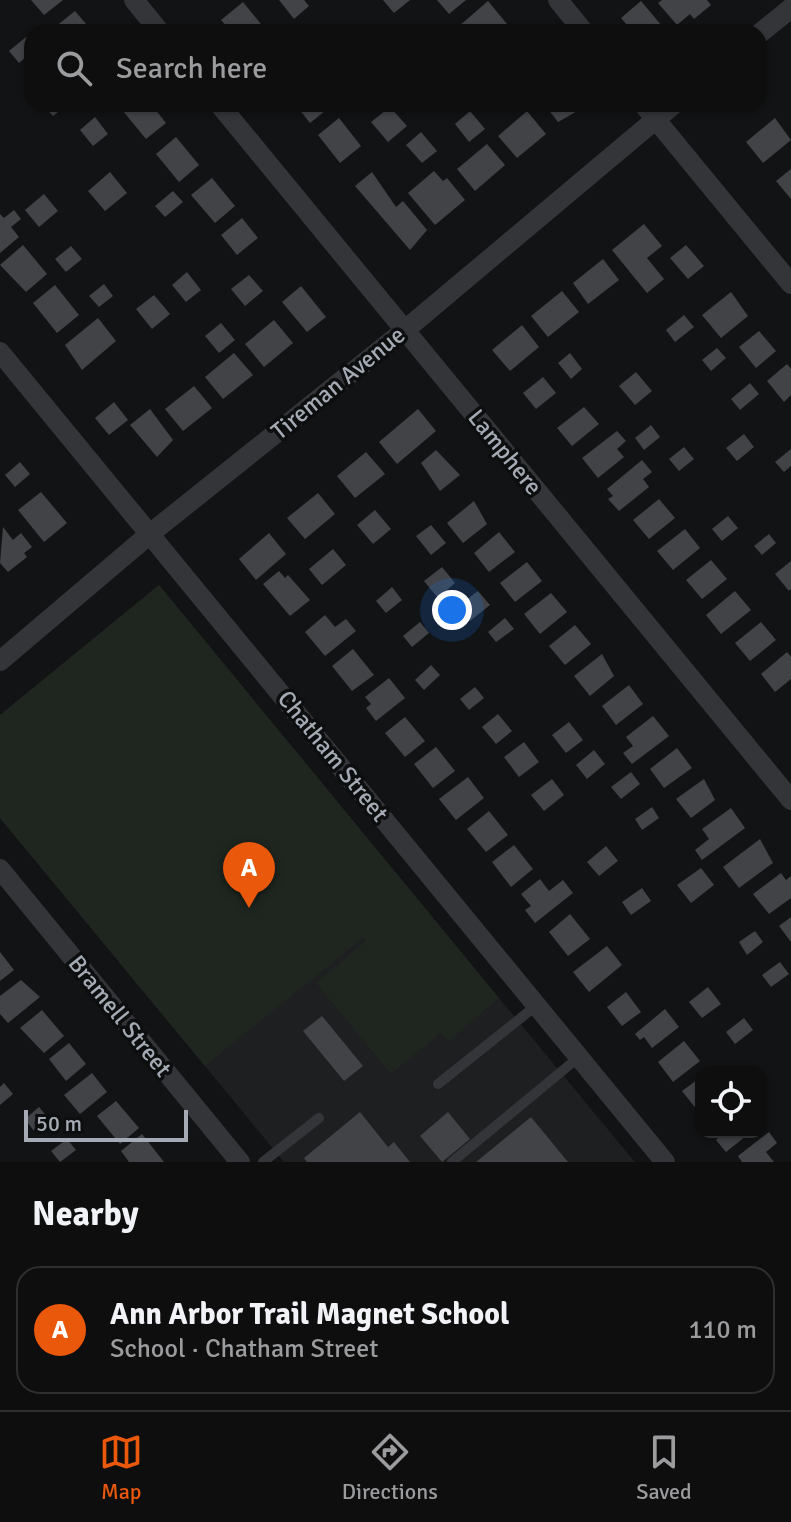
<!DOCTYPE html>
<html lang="en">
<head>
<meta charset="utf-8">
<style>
	body { margin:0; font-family:Signika,sans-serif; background:#171718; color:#f1f3f6 }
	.controls { position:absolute; right:24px; bottom:24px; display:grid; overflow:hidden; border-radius:16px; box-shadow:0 2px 6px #0004 }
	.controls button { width:72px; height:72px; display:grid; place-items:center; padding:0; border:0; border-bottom:2px solid #2e2e2f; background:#0e0e0f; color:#f1f3f6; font:40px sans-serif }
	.scale { position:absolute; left:24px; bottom:20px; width:164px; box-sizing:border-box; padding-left:8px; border:4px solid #a4abb4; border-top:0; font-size:22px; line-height:28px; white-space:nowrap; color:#a4abb4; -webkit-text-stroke:6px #0d0e0f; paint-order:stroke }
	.you { position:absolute; left:452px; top:610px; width:28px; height:28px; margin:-20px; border:6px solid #fff; border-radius:50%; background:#1a73e8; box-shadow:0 0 0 12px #1a73e833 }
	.badge { display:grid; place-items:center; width:52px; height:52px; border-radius:50%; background:#ea580c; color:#fff; font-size:26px; font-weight:700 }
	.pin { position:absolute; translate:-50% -66px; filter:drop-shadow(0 2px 4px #0008) }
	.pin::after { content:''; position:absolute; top:42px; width:28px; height:24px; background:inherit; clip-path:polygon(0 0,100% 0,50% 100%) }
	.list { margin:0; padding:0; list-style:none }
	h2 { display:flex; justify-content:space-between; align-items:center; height:104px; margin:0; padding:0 32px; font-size:34px }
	h2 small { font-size:26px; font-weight:400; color:#9b9c9e }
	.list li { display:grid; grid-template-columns:52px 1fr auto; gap:24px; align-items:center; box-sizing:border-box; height:128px; margin:0 16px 16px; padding:0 16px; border:2px solid #2e2e2f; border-radius:24px }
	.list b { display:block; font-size:30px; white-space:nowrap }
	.list p { margin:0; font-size:26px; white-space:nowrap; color:#9b9c9e }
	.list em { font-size:26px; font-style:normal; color:#9b9c9e }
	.icon { flex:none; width:44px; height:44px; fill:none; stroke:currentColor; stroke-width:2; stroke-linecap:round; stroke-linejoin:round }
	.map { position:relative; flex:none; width:791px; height:1162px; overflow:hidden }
	.search { position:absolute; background:#0e0e0f; box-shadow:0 2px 6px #0004; left:24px; right:24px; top:24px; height:88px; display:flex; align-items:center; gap:20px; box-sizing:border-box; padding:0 28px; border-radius:24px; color:#9b9c9e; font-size:30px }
	.sheet { height:248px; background:#0e0e0f }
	nav { display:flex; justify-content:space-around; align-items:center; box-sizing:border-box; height:112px; border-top:2px solid #2e2e2f; background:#0e0e0f; font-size:22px; color:#9b9c9e }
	nav a { display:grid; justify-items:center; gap:4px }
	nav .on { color:#ea580c }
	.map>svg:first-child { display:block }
</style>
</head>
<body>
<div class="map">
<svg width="791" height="1162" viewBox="0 0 791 1162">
	<rect width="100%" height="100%" fill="#121314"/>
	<polygon fill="#1e1f21" points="159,585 499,998 635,1162 284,1162 0,818 0,715"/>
	<polygon fill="#1f261f" points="159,585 499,998 449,1041 441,1033 391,1074 316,983 366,941 364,937 205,1066 0,818 0,715"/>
	<g fill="#414347">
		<polygon points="31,0 63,0 44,15"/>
		<polygon points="279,0 304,0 309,6 294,19"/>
		<polygon points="383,0 410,0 394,13"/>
		<polygon points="437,0 466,0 449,14"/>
		<polygon points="662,0 707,0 711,5 694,19 690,14 677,25 658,3"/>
		<polygon points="488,1 507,24 498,32 462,32 458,27"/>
		<polygon points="641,1 667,32 633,32 621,18"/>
		<polygon points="243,2 265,29 262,32 231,32 221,20"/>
		<polygon points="75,11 93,32 59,32 55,27"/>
		<polygon points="26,37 32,44 32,52 19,63 9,51"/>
		<polygon points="42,104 68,104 53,116"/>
		<polygon points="132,104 151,104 166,123 146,139 123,111"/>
		<polygon points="295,104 327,104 330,107 310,123"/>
		<polygon points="544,104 577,104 581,109 558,122"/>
		<polygon points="390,107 407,126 388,142 371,122"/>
		<polygon points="470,111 485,129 469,142 455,124"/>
		<polygon points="527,111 546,134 517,158 498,136"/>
		<polygon points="95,117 108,134 93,146 80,130"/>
		<polygon points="339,118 361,146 340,163 318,135"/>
		<polygon points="775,118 791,140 763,163 746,142"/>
		<polygon points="421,132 437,151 422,163 406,145"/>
		<polygon points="176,137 199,165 179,182 156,154"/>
		<polygon points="487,144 505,165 475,191 457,169"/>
		<polygon points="791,169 791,199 776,181"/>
		<polygon points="434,171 443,181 447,178 465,200 435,225 408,193"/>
		<polygon points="110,172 127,193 105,211 88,191"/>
		<polygon points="372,172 396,207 403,201 427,230 410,250 355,186"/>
		<polygon points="212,178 235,206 215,223 191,195"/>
		<polygon points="173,191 183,202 165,217 155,206"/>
		<polygon points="44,194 58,211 39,227 25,210"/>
		<polygon points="14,210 21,219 11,227 19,237 0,253 0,214 4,218"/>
		<polygon points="242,218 258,238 237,255 221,235"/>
		<polygon points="644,224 662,246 647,258 664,279 647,293 612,250"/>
		<polygon points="23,245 47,274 26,292 0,265"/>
		<polygon points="686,245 704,266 688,279 670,258"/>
		<polygon points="71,246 82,259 66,272 55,259"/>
		<polygon points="603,259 619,280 588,304 573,283"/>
		<polygon points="187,272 201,290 186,302 172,285"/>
		<polygon points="249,275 263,291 245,306 231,289"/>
		<polygon points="104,284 113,296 99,307 89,296"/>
		<polygon points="55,285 79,315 57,333 33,303"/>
		<polygon points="301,286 326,317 307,332 282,302"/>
		<polygon points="562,291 579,312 548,337 531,316"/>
		<polygon points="731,292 748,316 721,338 702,315"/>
		<polygon points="154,295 170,314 152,329 136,309"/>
		<polygon points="684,315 694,327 675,342 666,330"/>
		<polygon points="98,318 116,341 82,370 65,345"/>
		<polygon points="274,320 293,343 264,367 245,344"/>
		<polygon points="221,323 235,340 219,353 205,336"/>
		<polygon points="522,325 539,347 510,371 492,350"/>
		<polygon points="759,331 776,351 756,368 739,347"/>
		<polygon points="717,348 726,358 711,371 702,360"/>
		<polygon points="234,353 253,375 223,399 205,377"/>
		<polygon points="570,353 582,369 571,379 558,363"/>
		<polygon points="787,364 791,369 791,395 784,402 767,381"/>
		<polygon points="636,372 652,391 635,405 619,386"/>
		<polygon points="543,377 556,393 536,409 523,393"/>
		<polygon points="750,383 759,394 740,410 731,399"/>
		<polygon points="194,386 212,408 183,431 165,409"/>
		<polygon points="114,402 128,420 109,435 95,418"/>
		<polygon points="584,407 599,424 572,446 557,428"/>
		<polygon points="150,409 173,440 157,457 130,425"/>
		<polygon points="418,409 436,431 397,464 379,442"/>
		<polygon points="651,425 660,437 644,450 635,438"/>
		<polygon points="617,431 626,441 617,449 624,457 598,478 582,458"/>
		<polygon points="744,434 754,447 737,461 726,448"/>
		<polygon points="684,447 694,459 679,471 669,459"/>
		<polygon points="791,449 791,466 784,472 775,462"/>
		<polygon points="436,450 460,475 440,491 421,463"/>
		<polygon points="366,452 385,474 355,498 337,476"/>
		<polygon points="642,460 652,472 643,479 649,487 619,511 608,499 613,496 607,489"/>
		<polygon points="20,462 30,474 15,487 5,475"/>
		<polygon points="41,492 67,523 44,542 18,510"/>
		<polygon points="318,493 335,514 305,539 287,518"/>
		<polygon points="659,499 675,518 649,539 633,520"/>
		<polygon points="474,501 487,524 463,543 447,523"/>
		<polygon points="375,510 391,529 373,544 357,525"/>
		<polygon points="728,516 738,528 722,541 712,529"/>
		<polygon points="431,525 446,543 431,555 416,536"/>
		<polygon points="3,527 13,540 21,533 32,547 24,553 27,557 8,572 0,563"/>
		<polygon points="685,529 700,548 673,570 657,551"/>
		<polygon points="499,532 515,552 489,572 474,553"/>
		<polygon points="269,533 286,554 256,580 239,559"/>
		<polygon points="769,534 776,543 762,555 754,546"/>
		<polygon points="333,549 346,565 322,585 309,569"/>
		<polygon points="711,560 727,579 702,599 686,580"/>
		<polygon points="791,561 791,589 789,591 775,574"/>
		<polygon points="527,562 542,581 515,602 500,583"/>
		<polygon points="442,567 455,583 438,598 424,581"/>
		<polygon points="279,571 285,578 288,575 310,600 290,616 263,584"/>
		<polygon points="392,587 402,600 386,613 376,601"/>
		<polygon points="478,591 490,605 470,621 458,606"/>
		<polygon points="735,591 751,610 721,634 706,615"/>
		<polygon points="551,593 567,612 540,634 524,614"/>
		<polygon points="325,615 335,627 346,619 356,631 325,656 305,632"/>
		<polygon points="505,618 514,629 496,642 488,632"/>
		<polygon points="420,622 429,633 412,647 403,636"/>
		<polygon points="761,622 776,640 750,661 735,643"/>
		<polygon points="575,625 591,644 565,665 549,646"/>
		<polygon points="353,649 374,675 352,691 332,666"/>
		<polygon points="787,652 791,657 791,679 775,692 761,674"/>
		<polygon points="602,654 614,676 590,696 574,676"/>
		<polygon points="431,665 440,675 424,690 415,680"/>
		<polygon points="389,678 405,698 376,721 366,708 371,704 365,697"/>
		<polygon points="629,685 643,704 616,725 602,706"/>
		<polygon points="475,687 484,698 469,710 460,699"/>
		<polygon points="498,714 512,731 496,744 482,727"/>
		<polygon points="653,716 669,736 632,764 623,753 633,746 626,737"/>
		<polygon points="405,717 425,741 405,757 385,733"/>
		<polygon points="569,722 583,740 566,753 552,735"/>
		<polygon points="524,742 539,762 519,777 504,757"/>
		<polygon points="436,747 455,771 433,788 414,764"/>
		<polygon points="677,748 692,768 664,788 650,769"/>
		<polygon points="594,750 605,764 587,779 576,765"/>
		<polygon points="631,772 640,784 621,799 611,787"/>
		<polygon points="468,777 484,798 456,820 439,799"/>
		<polygon points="552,779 564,795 544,811 531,795"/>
		<polygon points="704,779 715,800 691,818 676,799"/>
		<polygon points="652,807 659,818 642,830 635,819"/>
		<polygon points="731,808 745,828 702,860 695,850 709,839 702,829"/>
		<polygon points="489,811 508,835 486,852 467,829"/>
		<polygon points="760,839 773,863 739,888 723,867"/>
		<polygon points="514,845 533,869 511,887 492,862"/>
		<polygon points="606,846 618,861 599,876 587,862"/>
		<polygon points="701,868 714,885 691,903 677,885"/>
		<polygon points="781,873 786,880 791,876 791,898 769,914 753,894"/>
		<polygon points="540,879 549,891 563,880 573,893 535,923 525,910 531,906 521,894"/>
		<polygon points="642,888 651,901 631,915 622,902"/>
		<polygon points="570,914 590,939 568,956 549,932"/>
		<polygon points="791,917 791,942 779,926"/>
		<polygon points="755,931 763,942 747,955 739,942"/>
		<polygon points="607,946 622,965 589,992 573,972"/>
		<polygon points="0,952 14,970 0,981"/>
		<polygon points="780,962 789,974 771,987 762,975"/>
		<polygon points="21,980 40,997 8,1023 0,1014 0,996"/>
		<polygon points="708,987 721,1004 702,1018 689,1002"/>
		<polygon points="626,992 641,1012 622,1026 607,1007"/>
		<polygon points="665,1009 679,1027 652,1048 644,1037 640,1040 635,1034"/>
		<polygon points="42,1010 64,1036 44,1053 20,1028"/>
		<polygon points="322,1016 363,1066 344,1081 303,1031"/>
		<polygon points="744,1018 753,1030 735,1044 726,1032"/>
		<polygon points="684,1041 700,1061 673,1082 658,1062"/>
		<polygon points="69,1043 86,1064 66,1081 49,1059"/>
		<polygon points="92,1073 107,1092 80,1114 64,1095"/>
		<polygon points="701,1077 701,1115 682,1091"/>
		<polygon points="4,1083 13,1094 0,1105 0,1087"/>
		<polygon points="116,1101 139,1128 120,1144 97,1116"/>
		<polygon points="39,1107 49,1119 34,1131 25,1119"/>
		<polygon points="360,1112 388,1147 394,1142 410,1162 307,1162 304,1158"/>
		<polygon points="448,1112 470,1139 442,1162 420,1136"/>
		<polygon points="531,1117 568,1162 476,1162"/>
		<polygon points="717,1132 751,1132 726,1152 716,1140 720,1136"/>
		<polygon points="769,1132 777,1143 766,1152 774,1162 742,1162 738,1156"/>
		<polygon points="142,1134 164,1162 129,1162 121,1151"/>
		<polygon points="67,1139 76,1150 60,1162 51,1151"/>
	</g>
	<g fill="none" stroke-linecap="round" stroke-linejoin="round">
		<g stroke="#343539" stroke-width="10">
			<polyline points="438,1084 537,1005"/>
			<polyline points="263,1162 319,1118"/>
			<polyline points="452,1162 579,1057"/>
		</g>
		<g stroke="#343539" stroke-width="20">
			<polyline points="134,0 160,32"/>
			<polyline points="558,0 584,32"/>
			<polyline points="759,34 791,8"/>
			<polyline points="219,104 791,800"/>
			<polyline points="643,104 791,284"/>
			<polyline points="0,352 665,1162"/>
			<polyline points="0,661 151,533 405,330 674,104"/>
			<polyline points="0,869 240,1162"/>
		</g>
	</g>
	<g text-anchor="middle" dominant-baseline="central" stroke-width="7" stroke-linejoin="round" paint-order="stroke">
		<g font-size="24" fill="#a4abb4" stroke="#0d0e0f">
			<text transform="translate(338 383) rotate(-39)">Tireman Avenue</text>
			<text transform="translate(505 452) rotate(51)">Lamphere</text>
			<text transform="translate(333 756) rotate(51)">Chatham Street</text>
			<text transform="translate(120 1016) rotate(51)">Bramell Street</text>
		</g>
	</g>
</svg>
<div class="controls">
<button><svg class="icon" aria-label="locate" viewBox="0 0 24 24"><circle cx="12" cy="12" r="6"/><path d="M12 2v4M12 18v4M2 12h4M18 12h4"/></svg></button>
</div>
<div class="scale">50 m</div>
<div class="you"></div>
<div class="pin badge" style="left:249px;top:908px">A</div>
<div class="search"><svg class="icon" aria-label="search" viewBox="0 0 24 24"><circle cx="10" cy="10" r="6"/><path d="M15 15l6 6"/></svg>Search here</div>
</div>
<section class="sheet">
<h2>Nearby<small></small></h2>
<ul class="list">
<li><span class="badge">A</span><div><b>Ann Arbor Trail Magnet School</b><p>School · Chatham Street</p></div><em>110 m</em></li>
</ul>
</section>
<nav>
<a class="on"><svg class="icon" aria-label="map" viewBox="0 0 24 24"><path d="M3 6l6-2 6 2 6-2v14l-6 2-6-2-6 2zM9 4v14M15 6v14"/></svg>Map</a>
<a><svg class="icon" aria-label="directions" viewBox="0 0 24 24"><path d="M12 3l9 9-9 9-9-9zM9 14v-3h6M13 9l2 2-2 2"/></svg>Directions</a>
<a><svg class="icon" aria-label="saved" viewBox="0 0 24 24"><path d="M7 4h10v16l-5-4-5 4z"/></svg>Saved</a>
</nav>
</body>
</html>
